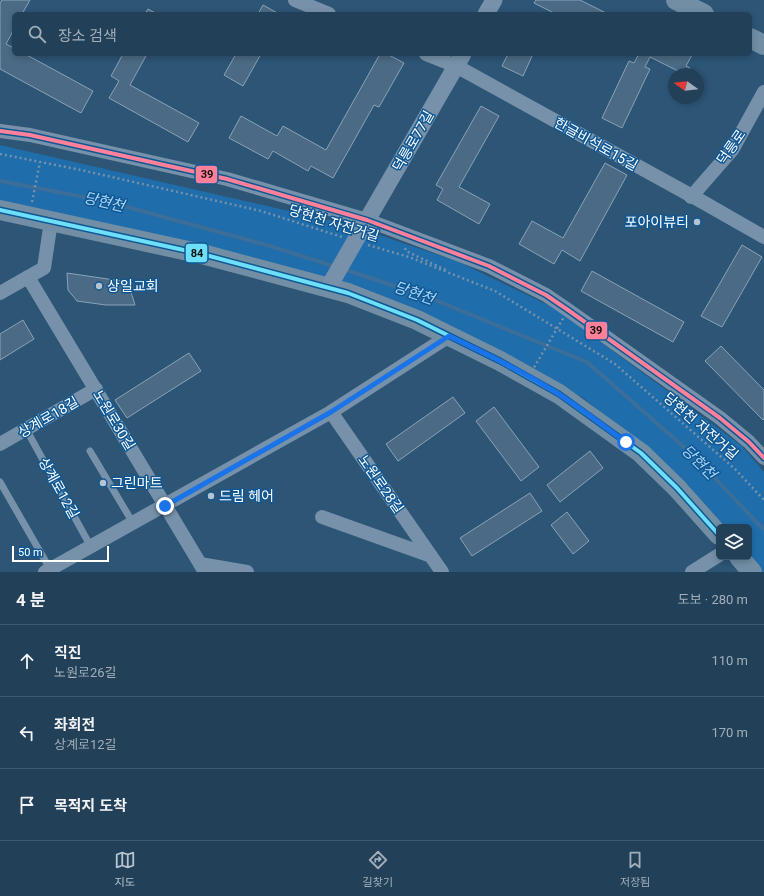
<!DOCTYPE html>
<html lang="ko">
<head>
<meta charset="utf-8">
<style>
	body { margin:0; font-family:Roboto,"Noto Sans KR",sans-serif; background:#2e4b61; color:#f1f3f6 }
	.controls { position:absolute; right:12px; bottom:12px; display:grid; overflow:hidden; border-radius:6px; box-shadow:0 2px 6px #0003 }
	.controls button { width:36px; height:36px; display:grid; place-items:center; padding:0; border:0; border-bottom:1px solid #3f596e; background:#224058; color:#f1f3f6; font:20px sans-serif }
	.compass { position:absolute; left:668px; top:68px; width:36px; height:36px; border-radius:50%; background:#224058; box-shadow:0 2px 6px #0003; rotate:285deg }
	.scale { position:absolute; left:12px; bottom:10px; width:97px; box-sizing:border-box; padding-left:4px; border:2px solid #fff; border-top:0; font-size:11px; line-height:14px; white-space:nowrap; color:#fff; -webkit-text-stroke:3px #0f5894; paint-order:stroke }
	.stop { position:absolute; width:12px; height:12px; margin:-9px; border:3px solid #1a73e8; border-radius:50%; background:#fff }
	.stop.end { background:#1a73e8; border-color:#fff; box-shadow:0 1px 4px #0008 }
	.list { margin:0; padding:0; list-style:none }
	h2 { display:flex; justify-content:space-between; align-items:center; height:52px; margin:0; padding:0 16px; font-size:17px }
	h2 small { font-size:13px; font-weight:400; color:#a2afba }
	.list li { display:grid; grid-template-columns:26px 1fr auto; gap:12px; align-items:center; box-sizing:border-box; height:72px; padding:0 16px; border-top:1px solid #3f596e }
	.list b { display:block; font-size:15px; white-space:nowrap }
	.list p { margin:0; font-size:13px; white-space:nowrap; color:#a2afba }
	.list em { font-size:13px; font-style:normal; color:#a2afba }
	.icon { flex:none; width:22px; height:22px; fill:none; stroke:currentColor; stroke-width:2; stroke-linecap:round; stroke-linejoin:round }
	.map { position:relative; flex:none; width:764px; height:572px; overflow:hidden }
	.search { position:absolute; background:#224058; box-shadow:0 2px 6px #0003; left:12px; right:12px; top:12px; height:44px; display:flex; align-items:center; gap:10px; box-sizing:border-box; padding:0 14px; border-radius:6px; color:#a2afba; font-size:15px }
	.sheet { height:268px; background:#224058 }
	nav { display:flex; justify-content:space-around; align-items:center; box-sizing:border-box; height:56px; border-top:1px solid #3f596e; background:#224058; font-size:11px; color:#a2afba }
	nav a { display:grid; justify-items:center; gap:2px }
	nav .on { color:#b6c4cf }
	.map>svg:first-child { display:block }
</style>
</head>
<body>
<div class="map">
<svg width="764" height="572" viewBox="0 0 764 572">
	<rect width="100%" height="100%" fill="#2d5576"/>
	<polygon fill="#1f6daa" points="0,145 350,225 459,262 556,309 742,446 764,472 764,572 760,572 749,557 749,527 723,527 688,485 582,397 446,328 0,204"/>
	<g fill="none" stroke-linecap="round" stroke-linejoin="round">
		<g stroke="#3b6e99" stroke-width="4">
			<polyline points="0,181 105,201 270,246 336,267"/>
			<polyline points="343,269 425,296 587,362 693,455 764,530"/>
		</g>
	</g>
	<g fill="#4b6a85" stroke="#8aa3b6">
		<polygon points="2,0 30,0 22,14 14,14 14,29 6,44 14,48 14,54 25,54 93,91 81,113 0,69 0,3"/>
		<polygon points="536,0 580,0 608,14 556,14 534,3"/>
		<polygon points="263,5 279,14 258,14"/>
		<polygon points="148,9 157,14 145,14"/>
		<polygon points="123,54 147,54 130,85 199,123 188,142 109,98 119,81 111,76"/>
		<polygon points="236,54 261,54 243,86 224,75"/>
		<polygon points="380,54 387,54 404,63 379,107 374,105 333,178 311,166 308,171 273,151 268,159 229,138 241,116 277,136 283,126 326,150"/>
		<polygon points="508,54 533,54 523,76 502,66"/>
		<polygon points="639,54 692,55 686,66 690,68 687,74 684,74 650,57 645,67 650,69 622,128 602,118 629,61 634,63"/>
		<polygon points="481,106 499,116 459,187 490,204 479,224 437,200 443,189 436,185"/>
		<polygon points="605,163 627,175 580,261 562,250 554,264 519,244 532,221 563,238"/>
		<polygon points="742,245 762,257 722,327 701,316"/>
		<polygon points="592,271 684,322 673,342 581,291"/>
		<polygon points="67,273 128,282 135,305 106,305 77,301 68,290"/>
		<polygon points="23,320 34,339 0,360 0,334"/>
		<polygon points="721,346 764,390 764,419 763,420 705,361"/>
		<polygon points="189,353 201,371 127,418 115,400"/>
		<polygon points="453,397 465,413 398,461 386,444"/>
		<polygon points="494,407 539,467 521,481 476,421"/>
		<polygon points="590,451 603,468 560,502 547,485"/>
		<polygon points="530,493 542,511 472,556 460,538"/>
		<polygon points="567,512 589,541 573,554 551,525"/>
	</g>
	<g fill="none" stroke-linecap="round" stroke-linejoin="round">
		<g stroke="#7691a9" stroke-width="2.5" stroke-dasharray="2 3" stroke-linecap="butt">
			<polyline points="0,154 81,170 261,211 342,237"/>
			<polyline points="32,202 40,162"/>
			<polyline points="368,245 409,257 495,291 615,364 735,469 764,500"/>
			<polyline points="405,248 406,251 446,270"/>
		</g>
		<g stroke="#7691a9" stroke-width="7">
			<polyline points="26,429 91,547"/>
			<polyline points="90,451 133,523"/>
			<polyline points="0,482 50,569"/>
		</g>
		<g stroke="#7691a9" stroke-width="14">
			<polyline points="295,0 329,14"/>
			<polyline points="426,54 456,66 701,201 764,237"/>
			<polyline points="0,131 30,135 227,179 367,220 489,266 546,295 568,310 720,418 749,442 764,458"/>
			<polyline points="691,197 732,150 764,92"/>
			<polyline points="28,277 205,572"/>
			<polyline points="0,293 44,268 51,221"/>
			<polyline points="331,412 442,572"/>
			<polyline points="0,444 96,389"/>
			<polyline points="322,517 431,556"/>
			<polyline points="200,564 247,572"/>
			<polyline points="45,572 331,412 449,336"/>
			<polyline points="692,572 719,555"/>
		</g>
		<g stroke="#7691a9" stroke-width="17">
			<polyline points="486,14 494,0"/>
			<polyline points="363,227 463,54"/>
		</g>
		<g stroke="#718ea5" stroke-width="20">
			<polyline points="676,0 704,14"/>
			<polyline points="750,38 764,45"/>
			<polyline points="0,210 202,254 348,293 417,320 500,361 559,394 641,453 677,488 719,535"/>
			<polyline points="739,557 752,572"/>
		</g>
		<polyline stroke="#7691a9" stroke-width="2.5" stroke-dasharray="2 3" stroke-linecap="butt" points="529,376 568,310"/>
		<polyline stroke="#7691a9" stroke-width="17" points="331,283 363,227"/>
		<defs>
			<polyline id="bus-1" points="0,210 202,254 348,293 417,320 500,361 559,394 641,453 677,488 719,535"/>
			<polyline id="bus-2" points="0,131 30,135 227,179 367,220 489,266 546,295 568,310 720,418 749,442 764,458"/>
		</defs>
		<use href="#bus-1" stroke="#0f5894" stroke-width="7"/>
		<use href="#bus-2" stroke="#0f5894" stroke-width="7"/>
		<use href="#bus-1" stroke="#6ddff8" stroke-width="4"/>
		<use href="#bus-2" stroke="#ff8098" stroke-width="4"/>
	</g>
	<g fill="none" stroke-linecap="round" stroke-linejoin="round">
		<path stroke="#1a73e8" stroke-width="5" d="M165 506 331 412 449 336C486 354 522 371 557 393 581 408 603 426 626 442"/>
	</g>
	<g fill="#b6c4cf" stroke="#0f5894" stroke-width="1.5">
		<circle cx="697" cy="222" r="4"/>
		<circle cx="99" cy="286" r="4"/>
		<circle cx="103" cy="483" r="4"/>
		<circle cx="211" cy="496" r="4"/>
	</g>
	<g text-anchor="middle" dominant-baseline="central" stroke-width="3" stroke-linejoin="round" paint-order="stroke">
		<g font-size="14" fill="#fff" stroke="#0f5894">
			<text transform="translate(413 141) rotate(-60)">덕릉로77길</text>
			<text transform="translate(596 144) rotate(29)">한글비석로15길</text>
			<text transform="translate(731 147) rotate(-55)">덕릉로</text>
			<text transform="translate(334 223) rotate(17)">당현천 자전거길</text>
			<text transform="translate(48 417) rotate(-30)">상계로18길</text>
			<text transform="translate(114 420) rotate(59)">노원로30길</text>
			<text transform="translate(701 426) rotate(41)">당현천 자전거길</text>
			<text transform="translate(381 484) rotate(55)">노원로28길</text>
			<text transform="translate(59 488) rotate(61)">상계로12길</text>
		</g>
		<g font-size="14" fill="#fff" stroke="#0f5894" text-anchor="start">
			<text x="689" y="222" text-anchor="end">포아이뷰티</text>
			<text x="107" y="286">상일교회</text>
			<text x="111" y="483">그린마트</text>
			<text x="219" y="496">드림 헤어</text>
		</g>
		<g font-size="15" font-style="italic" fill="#a8d7fb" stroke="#0f5894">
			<text transform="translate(104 202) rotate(13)">당현천</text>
			<text transform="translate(414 293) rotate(19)">당현천</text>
			<text transform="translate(699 462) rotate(45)">당현천</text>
		</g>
	</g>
	<g stroke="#0f5894" stroke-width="1.5">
		<rect x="195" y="165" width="23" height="19" rx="4" fill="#ff8098"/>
		<rect x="185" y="243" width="23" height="20" rx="4" fill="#6ddff8"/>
		<rect x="585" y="321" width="23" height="19" rx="4" fill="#ff8098"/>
	</g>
	<g font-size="11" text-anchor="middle" font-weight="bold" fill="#111">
		<text x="207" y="178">39</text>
		<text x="197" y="257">84</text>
		<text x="596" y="334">39</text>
	</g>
</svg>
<div class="controls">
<button><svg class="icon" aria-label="layers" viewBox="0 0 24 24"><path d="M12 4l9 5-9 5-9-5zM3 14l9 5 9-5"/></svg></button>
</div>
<svg class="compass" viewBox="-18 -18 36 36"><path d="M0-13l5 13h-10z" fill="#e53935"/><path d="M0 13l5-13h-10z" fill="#a2afba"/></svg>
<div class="scale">50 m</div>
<div class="stop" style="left:626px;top:442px"></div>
<div class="stop end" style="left:165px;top:506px"></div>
<div class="search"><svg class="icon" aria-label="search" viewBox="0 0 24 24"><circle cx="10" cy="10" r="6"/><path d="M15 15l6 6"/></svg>장소 검색</div>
</div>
<section class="sheet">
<h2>4 분<small>도보 · 280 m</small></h2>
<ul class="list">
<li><svg class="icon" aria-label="ahead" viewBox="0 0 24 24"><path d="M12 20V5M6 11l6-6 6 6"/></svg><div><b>직진</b><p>노원로26길</p></div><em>110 m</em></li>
<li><svg class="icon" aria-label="left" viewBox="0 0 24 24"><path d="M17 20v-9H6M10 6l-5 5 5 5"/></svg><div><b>좌회전</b><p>상계로12길</p></div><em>170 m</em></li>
<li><svg class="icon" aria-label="arrive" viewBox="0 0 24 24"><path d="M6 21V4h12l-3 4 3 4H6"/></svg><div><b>목적지 도착</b></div></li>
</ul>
</section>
<nav>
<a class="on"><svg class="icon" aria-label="map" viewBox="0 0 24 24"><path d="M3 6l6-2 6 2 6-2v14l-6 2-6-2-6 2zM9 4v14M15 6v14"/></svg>지도</a>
<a><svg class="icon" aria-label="directions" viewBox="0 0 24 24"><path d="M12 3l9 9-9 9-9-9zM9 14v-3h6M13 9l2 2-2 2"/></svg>길찾기</a>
<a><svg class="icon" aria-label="saved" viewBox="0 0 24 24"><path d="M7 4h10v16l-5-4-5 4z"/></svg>저장됨</a>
</nav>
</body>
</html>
